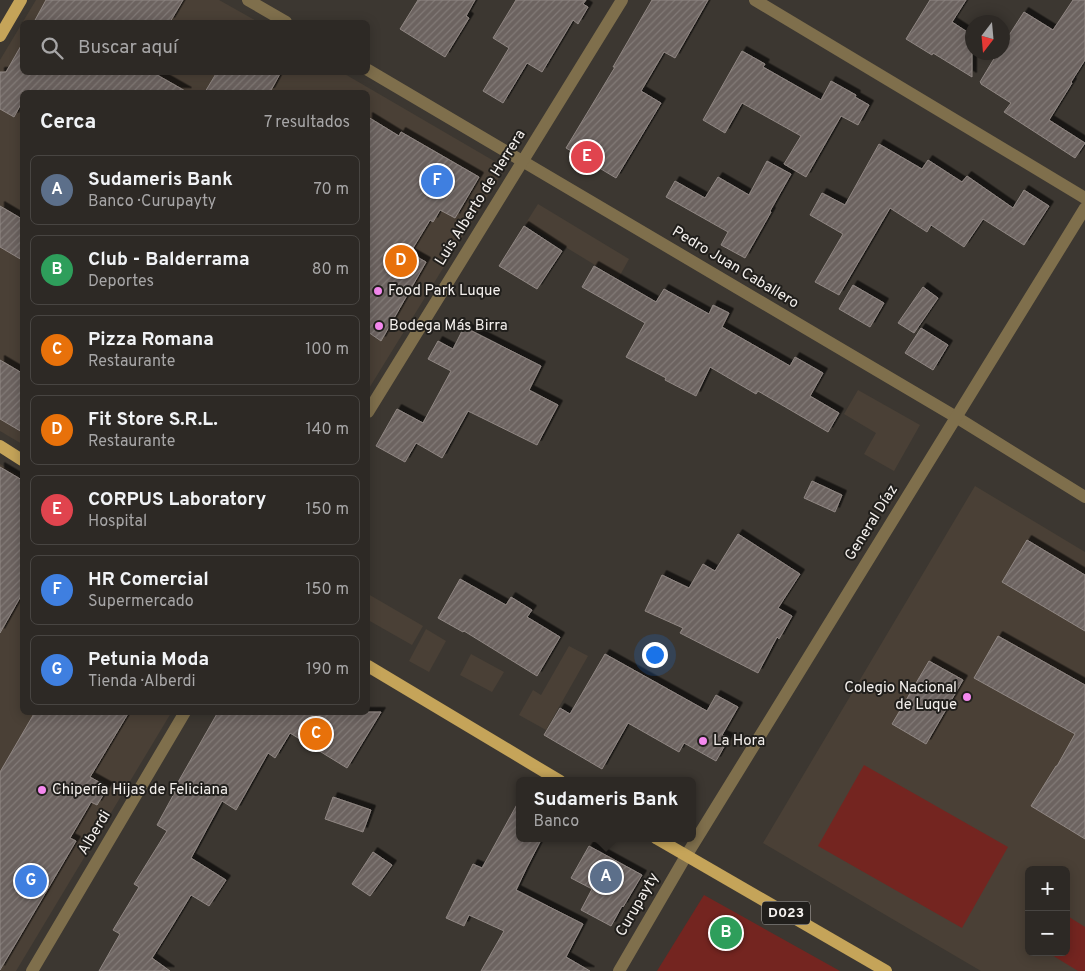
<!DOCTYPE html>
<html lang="es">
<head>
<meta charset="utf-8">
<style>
	body { margin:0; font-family:Overpass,sans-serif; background:#35312d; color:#f1f3f6 }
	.controls { position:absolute; right:15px; bottom:15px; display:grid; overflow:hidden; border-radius:8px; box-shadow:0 2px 12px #0003 }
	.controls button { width:45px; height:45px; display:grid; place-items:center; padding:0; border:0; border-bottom:1px solid #484542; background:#2d2925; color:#f1f3f6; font:25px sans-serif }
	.compass { position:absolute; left:965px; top:15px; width:45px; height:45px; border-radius:50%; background:#2d2925; box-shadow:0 2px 12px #0003; rotate:196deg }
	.you { position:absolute; left:654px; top:654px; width:18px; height:18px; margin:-12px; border:4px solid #fff; border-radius:50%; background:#1a73e8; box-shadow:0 0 0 8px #1a73e833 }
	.badge { display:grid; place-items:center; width:32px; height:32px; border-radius:50%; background:#f589ef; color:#fff; font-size:16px; font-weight:700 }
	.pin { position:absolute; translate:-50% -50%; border:2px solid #fff; box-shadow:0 1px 5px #0006 }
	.popup { position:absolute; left:516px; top:777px; width:180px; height:65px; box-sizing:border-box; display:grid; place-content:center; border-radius:8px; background:#2d2925; filter:drop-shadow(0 1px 4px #0005); font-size:16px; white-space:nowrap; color:#a7a6a7 }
	.popup b { font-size:19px; color:#f1f3f6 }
	.popup::after { content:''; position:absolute; left:50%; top:100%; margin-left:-10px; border:10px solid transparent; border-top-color:#2d2925 }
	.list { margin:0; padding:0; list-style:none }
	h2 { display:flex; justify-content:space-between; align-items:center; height:65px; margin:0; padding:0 20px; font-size:21px }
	h2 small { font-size:16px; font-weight:400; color:#a7a6a7 }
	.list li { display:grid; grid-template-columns:32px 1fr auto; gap:15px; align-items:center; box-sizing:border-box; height:70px; margin:0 10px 10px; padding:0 10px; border:1px solid #484542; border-radius:8px }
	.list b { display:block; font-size:19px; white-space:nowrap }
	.list p { margin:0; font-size:16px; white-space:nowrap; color:#a7a6a7 }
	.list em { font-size:16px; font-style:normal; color:#a7a6a7 }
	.icon { flex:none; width:28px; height:28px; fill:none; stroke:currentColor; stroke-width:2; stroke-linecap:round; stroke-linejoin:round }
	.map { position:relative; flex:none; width:1085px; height:971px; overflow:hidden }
	.search { position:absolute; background:#2d2925; box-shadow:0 2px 12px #0003; left:20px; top:20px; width:350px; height:55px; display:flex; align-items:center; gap:12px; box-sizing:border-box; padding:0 18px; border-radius:8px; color:#a7a6a7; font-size:19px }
	.panel { position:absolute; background:#2d2925; box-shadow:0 2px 12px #0003; left:20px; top:90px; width:350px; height:625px; border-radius:8px }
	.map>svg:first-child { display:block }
</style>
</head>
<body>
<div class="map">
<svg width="1085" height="971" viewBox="0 0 1085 971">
	<defs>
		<pattern id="building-hatch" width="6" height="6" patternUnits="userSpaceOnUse" patternTransform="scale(1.25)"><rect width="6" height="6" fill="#6c6360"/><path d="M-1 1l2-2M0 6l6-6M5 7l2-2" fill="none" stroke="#827a77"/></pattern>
		<filter id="shadow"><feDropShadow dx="4.5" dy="-4.5" stdDeviation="0" flood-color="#0009"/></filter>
	</defs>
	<rect width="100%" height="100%" fill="#3c3731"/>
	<g fill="#4a4036" fill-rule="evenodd">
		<polygon points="36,0 219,0 258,22 22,22 22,72 343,73 494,161 499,166 500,174 498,179 368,390 368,92 22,92 22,444 0,431 0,60"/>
		<polygon points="538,204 629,259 618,279 526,223"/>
		<polygon points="858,390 920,425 894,471 864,454 876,433 844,414"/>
		<polygon points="0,464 22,477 22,712 171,713 16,971 0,971"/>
		<path d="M975 486 1085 552V971H981L763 843ZM1029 870H1066V952H1029Z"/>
		<polygon points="368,594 423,626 412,645 368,620"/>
		<polygon points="426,629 446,641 429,672 409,661"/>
		<polygon points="569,646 588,656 546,730 519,715 533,690 541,695"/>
		<polygon points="471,654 504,672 492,692 460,675"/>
	</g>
	<g fill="#742520">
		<polygon points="864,765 1008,847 962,928 818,846"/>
		<polygon points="704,895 840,971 657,971"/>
		<polygon points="1066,915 1085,927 1085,971 1078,971 1047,952 1066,952"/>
	</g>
	<g fill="url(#building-hatch)" stroke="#908783" filter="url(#shadow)">
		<polygon points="46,0 183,0 170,22 34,22"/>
		<polygon points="418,0 475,0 466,16 469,18 445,57 400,29"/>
		<polygon points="516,0 586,0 583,4 588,7 578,24 573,20 542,72 527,63 503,103 483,91 509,48 493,38"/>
		<polygon points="652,0 708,0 675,58 664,52 641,91 661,103 616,178 566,148 615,67 613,67"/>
		<polygon points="930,0 966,0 952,22 972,35 972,77 933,53 932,55 906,39"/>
		<polygon points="1073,0 1085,0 1085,60 1071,82 1072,83 1049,120 1085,143 1075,158 1004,112 1011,103 981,84 981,83 980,82 998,52 1002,52 1002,46 1024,12 1053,30"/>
		<polygon points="22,44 22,72 152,72 187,92 22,92 22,102 14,117 0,109 0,72 6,72"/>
		<polygon points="742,51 765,64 763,67 821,100 831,81 856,95 855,97 869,105 858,125 841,116 806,177 784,164 801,136 742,103 725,133 703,120"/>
		<polygon points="217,72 281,72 270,92 205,92"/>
		<polygon points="368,117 399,136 401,132 479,177 455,218 440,210 433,222 430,220 410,253 426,262 381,341 368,332"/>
		<polygon points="879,144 922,169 928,160 962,182 967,176 1013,208 1024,190 1049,206 1024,245 983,219 964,247 931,225 927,232 890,208 839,295 815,282 843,234 810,215 822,193 845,205"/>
		<polygon points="767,161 791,174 770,211 771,212 745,258 721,245 728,232 666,197 675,181 705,198 718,177 749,195"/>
		<polygon points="0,206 22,219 22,260 0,247"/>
		<polygon points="524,226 562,251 537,289 499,266"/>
		<polygon points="594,266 656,302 664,289 709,314 713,305 729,313 722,327 790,366 795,357 823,373 810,396 839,413 828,432 758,391 756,394 710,367 696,396 665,380 666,378 626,357 645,323 582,287"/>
		<polygon points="853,285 884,303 870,327 839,309"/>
		<polygon points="923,287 938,298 914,333 898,323"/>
		<polygon points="464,327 541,366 529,390 558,405 537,445 468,411 442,458 416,443 405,462 376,446 397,409 423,423 451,371 428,359 438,341 453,349"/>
		<polygon points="921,328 948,345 933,370 905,353"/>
		<polygon points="0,360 22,373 22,432 0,419"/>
		<polygon points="0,467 22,480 22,594 0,633"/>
		<polygon points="812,481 842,495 835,512 804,498"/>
		<polygon points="738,534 800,574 778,608 792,616 779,639 777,637 758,673 680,633 683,628 645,611 662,575 689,588 703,564 715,571"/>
		<polygon points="1027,540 1085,575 1085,631 1002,582"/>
		<polygon points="460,579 506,605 511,597 532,610 527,617 560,637 537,676 464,631 463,632 438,618"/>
		<polygon points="998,636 1085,685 1085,839 1031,806 1056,766 1057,766 1075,734 974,678"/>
		<polygon points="605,654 707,711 716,695 738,707 722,735 729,738 716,761 684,743 679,752 628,723 602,769 544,735 560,708 570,714"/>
		<polygon points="929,661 963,680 926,744 892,724"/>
		<polygon points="35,712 129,712 90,777 108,787 97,805 91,802 70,838 76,841 0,970 0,772"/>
		<polygon points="218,712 381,712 347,768 290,733 275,758 268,753 236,810 222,801 191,858 226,880 209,906 191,895 169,931 152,958 170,971 99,971 120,934 113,930 139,887 134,884 167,831 157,825 175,792 173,791"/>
		<polygon points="333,797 371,810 363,832 325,819"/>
		<polygon points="520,799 520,838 542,838 527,867 516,890 583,924 566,957 590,971 481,971 504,931 469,915 464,926 446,918 473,864 482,868"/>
		<polygon points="589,846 642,875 623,907 622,906 611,926 581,910 592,889 571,878"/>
		<polygon points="373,852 392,865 370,896 352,884"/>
	</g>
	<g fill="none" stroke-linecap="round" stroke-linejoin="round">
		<g stroke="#7f6f4c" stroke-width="12">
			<polyline points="248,0 286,22"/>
			<polyline points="755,0 1085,198"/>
			<polyline points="368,70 956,417 1085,497"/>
			<polyline points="368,412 622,0"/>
			<polyline points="32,971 185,712"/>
			<polyline points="619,971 686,856 1085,208"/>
		</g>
		<g stroke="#c5a459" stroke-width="12">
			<polyline points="0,36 21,0"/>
			<polyline points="0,446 22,460"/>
			<polyline points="368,666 560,781"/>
			<polyline points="656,838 886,971"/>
		</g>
	</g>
	<g fill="#f589ef" stroke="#211f1c" stroke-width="2">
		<circle cx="378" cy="291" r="5"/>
		<circle cx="379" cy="326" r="5"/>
		<circle cx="967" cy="697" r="5"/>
		<circle cx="703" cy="741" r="5"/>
		<circle cx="42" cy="790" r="5"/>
	</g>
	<g text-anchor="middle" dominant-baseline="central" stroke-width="4" stroke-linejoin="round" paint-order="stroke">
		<rect fill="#211f1c" stroke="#b5b2af" stroke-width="1" x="762" y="901.5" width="48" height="23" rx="4"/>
		<g font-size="14" font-weight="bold" fill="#f5f1ee">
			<text x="786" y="913">D023</text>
		</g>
		<g font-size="15" fill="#f5f1ee" stroke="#211f1c">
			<text transform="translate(481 198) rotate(-58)">Luis Alberto de Herrera</text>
			<text transform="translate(735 268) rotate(31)">Pedro Juan Caballero</text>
			<text transform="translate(872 523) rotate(-58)">General Díaz</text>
			<text transform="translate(95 833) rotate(-59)">Alberdi</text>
			<text transform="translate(638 905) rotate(-60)">Curupayty</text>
		</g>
		<g font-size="15" fill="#f5f1ee" stroke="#211f1c" text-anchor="start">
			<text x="388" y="291">Food Park Luque</text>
			<text x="389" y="326">Bodega Más Birra</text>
			<text x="957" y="688" text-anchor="end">Colegio Nacional<tspan x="957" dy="17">de Luque</tspan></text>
			<text x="713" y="741">La Hora</text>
			<text x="52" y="790">Chipería Hijas de Feliciana</text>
		</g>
	</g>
</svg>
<div class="controls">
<button>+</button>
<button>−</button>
</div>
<svg class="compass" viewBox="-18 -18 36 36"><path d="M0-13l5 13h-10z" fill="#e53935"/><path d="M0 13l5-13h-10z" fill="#a7a6a7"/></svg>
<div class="you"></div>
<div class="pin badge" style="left:606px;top:877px;background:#5c6f8a">A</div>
<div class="popup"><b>Sudameris Bank</b>Banco</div>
<div class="pin badge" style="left:726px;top:933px;background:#2e9e5b">B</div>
<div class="pin badge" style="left:316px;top:734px;background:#e8710a">C</div>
<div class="pin badge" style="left:401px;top:261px;background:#e8710a">D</div>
<div class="pin badge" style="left:587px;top:157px;background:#e0444e">E</div>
<div class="pin badge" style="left:437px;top:181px;background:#3f7fe0">F</div>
<div class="pin badge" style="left:31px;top:881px;background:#3f7fe0">G</div>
<div class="search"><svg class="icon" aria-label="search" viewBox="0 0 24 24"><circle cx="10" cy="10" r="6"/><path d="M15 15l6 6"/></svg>Buscar aquí</div>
<section class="panel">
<h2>Cerca<small>7 resultados</small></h2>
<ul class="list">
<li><span class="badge" style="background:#5c6f8a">A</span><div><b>Sudameris Bank</b><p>Banco · Curupayty</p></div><em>70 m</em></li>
<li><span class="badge" style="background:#2e9e5b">B</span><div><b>Club - Balderrama</b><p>Deportes</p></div><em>80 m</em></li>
<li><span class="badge" style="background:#e8710a">C</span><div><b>Pizza Romana</b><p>Restaurante</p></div><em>100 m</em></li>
<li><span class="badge" style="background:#e8710a">D</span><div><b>Fit Store S.R.L.</b><p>Restaurante</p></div><em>140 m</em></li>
<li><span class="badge" style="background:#e0444e">E</span><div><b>CORPUS Laboratory</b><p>Hospital</p></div><em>150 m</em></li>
<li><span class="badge" style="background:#3f7fe0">F</span><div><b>HR Comercial</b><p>Supermercado</p></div><em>150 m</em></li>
<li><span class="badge" style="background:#3f7fe0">G</span><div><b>Petunia Moda</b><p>Tienda · Alberdi</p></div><em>190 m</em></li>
</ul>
</section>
</div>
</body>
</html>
